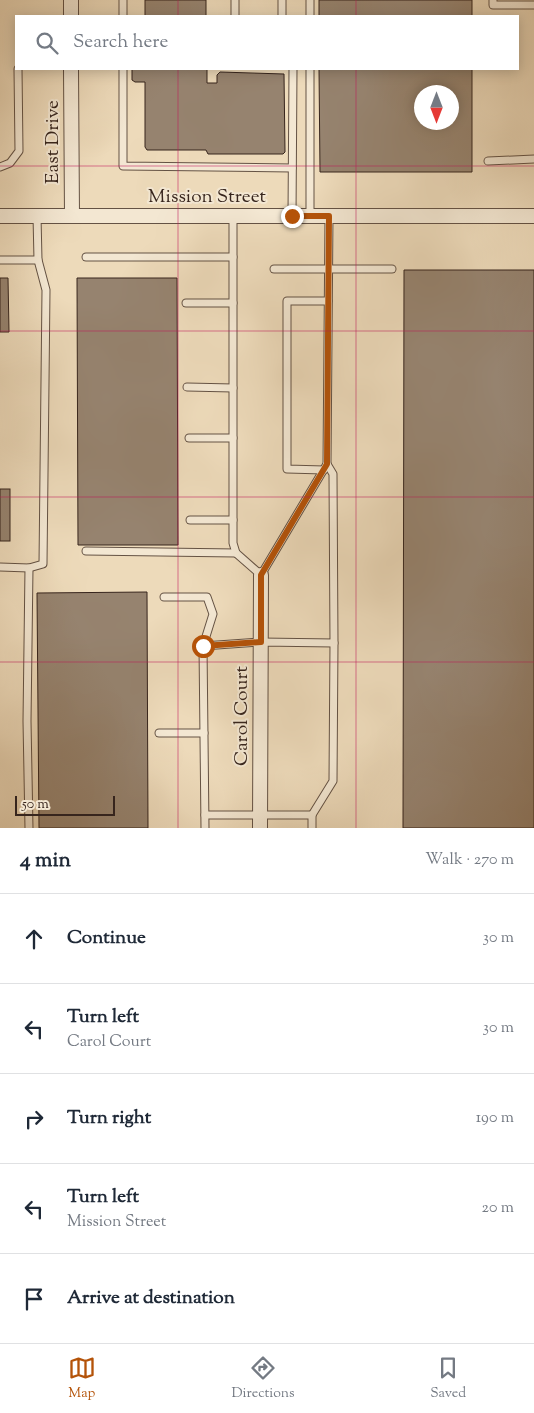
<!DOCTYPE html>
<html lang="en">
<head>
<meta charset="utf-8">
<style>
	body { margin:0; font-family:"Sorts Mill Goudy",serif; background:#f6f6f7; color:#1f2937 }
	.compass { position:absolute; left:414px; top:85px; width:45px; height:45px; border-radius:50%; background:#fff; box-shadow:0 2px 12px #0003; rotate:180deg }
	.scale { position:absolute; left:15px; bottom:12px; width:100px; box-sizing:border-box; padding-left:5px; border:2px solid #37251d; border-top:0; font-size:14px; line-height:18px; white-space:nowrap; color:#37251d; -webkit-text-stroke:4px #f3e7d2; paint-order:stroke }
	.stop { position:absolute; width:15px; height:15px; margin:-11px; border:4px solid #b45309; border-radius:50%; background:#fff }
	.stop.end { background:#b45309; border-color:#fff; box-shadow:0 1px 5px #0008 }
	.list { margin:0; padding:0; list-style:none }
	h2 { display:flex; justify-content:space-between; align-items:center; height:65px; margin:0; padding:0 20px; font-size:21px }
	h2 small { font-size:16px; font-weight:400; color:#747a83 }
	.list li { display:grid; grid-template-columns:32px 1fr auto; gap:15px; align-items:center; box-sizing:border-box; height:90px; padding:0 20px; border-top:1px solid #e0e1e3 }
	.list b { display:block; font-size:19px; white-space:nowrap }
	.list p { margin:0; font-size:16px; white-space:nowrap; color:#747a83 }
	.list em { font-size:16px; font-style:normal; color:#747a83 }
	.icon { flex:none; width:28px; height:28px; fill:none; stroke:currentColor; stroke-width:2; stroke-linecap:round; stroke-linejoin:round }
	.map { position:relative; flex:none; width:534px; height:828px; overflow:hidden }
	.search { position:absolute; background:#fff; box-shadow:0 2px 12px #0003; left:15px; right:15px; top:15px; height:55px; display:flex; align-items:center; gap:12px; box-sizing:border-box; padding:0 18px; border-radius:0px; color:#747a83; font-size:19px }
	.sheet { height:515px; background:#fff }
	nav { display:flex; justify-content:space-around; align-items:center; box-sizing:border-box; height:70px; border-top:1px solid #e0e1e3; background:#fff; font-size:14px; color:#747a83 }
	nav a { display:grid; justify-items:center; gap:2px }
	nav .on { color:#b45309 }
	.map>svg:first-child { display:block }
</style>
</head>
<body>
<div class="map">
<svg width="534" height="828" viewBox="0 0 534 828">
	<rect width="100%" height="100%" fill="#eddaba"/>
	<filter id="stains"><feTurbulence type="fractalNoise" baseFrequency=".004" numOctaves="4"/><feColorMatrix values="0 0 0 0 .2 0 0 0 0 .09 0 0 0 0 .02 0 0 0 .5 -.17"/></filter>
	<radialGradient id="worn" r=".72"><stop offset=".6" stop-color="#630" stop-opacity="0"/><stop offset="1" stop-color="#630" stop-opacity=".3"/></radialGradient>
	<g fill="#96836f" stroke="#37251d" fill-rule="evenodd">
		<rect x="145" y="0" width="61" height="16"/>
		<rect x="319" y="0" width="153" height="16"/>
		<polygon points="132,69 207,69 207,83 217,83 217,75 220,72 284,74 285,152 283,154 208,154 206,150 147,150 145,147 145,82 135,82 132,80"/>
		<path d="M319 69H472V172H320ZM422 92H452V122H422Z"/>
		<polygon points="404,270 534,270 534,828 403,828"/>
		<polygon points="0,278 8,278 9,332 0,332"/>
		<polygon points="77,278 177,278 178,545 78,545"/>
		<rect x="0" y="489" width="10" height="52"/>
		<polygon points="147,592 148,828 39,828 37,593"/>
	</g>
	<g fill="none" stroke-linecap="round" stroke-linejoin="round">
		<defs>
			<g id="lane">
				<polyline points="235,0 235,16"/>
				<polyline points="310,0 310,16"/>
				<polyline points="493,0 493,5 534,5"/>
				<polyline points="123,16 123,0"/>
				<polyline points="282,16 282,0"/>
				<polyline points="123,69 123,166 292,168"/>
				<polyline points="310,69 310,216"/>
				<polyline points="488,161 534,159"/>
				<polyline points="0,167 10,163 19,151 18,69"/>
				<polyline points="233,216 233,543 236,553 261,575 327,464 329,216"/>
				<polyline points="292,216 293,69"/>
				<polyline points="86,257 233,257"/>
				<polyline points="0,260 38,260"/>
				<polyline points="274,269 392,269"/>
				<polyline points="186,303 233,303"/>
				<polyline points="187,387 233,388"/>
				<polyline points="189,438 233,438"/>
				<polyline points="324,470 287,469 287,301 328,301"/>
				<polyline points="190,520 233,520"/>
				<polyline points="86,551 236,553"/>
				<polyline points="0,567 29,568 43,564 46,290 38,260 37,216"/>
				<polyline points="164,597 207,597 213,614 203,646 205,828"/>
				<polyline points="203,646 261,642 334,643 333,474 327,464"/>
				<polyline points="159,733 204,733"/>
				<polyline points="205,815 312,815 312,828"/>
				<polyline points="312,815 333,781 334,643"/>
				<polyline points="29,828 27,721 29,568"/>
			</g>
			<g id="street">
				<polyline points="71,0 71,16"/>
				<polyline points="71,69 72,216"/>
				<polyline points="0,216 534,216"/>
				<polyline points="260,828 261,575"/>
			</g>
		</defs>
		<use href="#lane" stroke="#645244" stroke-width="9"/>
		<use href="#street" stroke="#645244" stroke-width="16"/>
		<use href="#lane" stroke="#f3e7d2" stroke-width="7"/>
		<use href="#street" stroke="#f3e7d2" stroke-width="14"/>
	</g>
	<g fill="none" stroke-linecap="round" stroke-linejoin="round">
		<polyline stroke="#b45309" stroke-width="6" points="203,646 261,642 261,575 327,464 329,216 292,216"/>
	</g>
	<path fill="none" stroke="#c2185b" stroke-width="1" stroke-opacity="0.55" d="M178 0V16M356 0V16M178 69V828M356 69V828M0 166H534M0 331H534M0 497H534M0 662H534"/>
	<g text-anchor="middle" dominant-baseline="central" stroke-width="4" stroke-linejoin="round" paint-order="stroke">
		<g font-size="19" fill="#37251d" stroke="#f3e7d2">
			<text transform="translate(53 142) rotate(-90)">East Drive</text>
			<text x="207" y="197">Mission Street</text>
			<text transform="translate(242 716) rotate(-90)">Carol Court</text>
		</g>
	</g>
	<rect width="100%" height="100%" filter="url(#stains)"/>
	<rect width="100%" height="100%" fill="url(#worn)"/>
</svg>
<svg class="compass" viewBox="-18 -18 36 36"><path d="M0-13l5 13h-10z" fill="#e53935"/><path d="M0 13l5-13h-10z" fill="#747a83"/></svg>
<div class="scale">50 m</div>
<div class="stop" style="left:203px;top:646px"></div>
<div class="stop end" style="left:292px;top:216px"></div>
<div class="search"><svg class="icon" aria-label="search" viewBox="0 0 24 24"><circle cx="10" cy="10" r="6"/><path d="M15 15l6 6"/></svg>Search here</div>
</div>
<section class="sheet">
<h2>4 min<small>Walk · 270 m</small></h2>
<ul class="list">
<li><svg class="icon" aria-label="ahead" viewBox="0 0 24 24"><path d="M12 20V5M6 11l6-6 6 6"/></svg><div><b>Continue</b></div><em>30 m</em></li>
<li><svg class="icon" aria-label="left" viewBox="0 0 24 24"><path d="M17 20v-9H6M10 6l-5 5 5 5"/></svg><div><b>Turn left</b><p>Carol Court</p></div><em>30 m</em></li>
<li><svg class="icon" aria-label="right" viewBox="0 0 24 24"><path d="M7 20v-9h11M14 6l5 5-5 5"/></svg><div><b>Turn right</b></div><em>190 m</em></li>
<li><svg class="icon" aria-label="left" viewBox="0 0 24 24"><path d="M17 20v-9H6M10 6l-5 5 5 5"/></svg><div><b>Turn left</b><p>Mission Street</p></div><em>20 m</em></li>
<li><svg class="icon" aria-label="arrive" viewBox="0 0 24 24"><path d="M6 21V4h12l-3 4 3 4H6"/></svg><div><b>Arrive at destination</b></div></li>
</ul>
</section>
<nav>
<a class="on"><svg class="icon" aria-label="map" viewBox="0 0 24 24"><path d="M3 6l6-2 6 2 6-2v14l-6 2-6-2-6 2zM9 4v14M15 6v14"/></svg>Map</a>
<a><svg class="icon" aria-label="directions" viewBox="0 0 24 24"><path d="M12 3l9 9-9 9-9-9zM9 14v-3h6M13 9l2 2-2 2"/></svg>Directions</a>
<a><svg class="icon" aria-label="saved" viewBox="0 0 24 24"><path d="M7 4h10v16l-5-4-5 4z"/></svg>Saved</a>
</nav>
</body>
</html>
